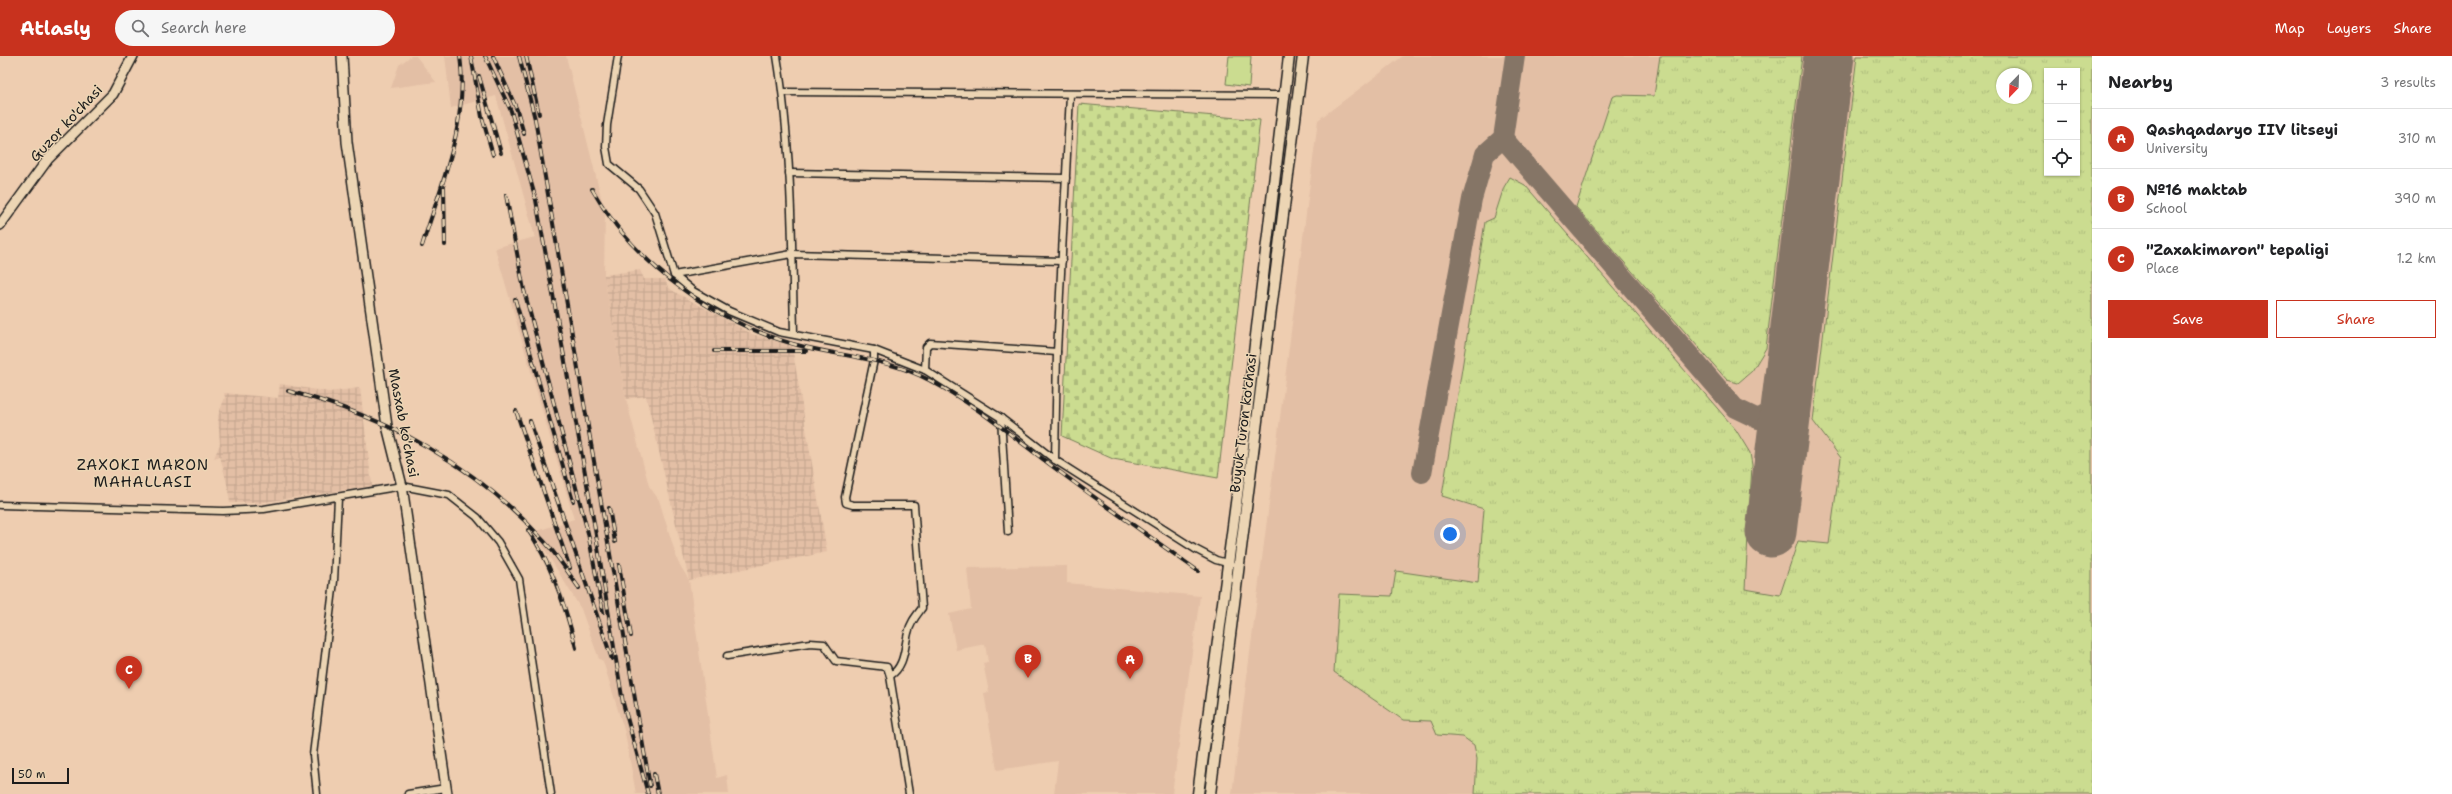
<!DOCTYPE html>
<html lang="en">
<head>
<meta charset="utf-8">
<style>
	body { margin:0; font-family:"Shantell Sans",sans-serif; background:#f6f6f6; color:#202124 }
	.controls { position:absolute; right:12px; top:12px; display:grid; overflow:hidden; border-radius:0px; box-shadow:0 1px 3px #0004 }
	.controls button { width:36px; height:36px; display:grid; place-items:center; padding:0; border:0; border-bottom:1px solid #e0e0e0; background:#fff; color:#202124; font:20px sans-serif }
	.compass { position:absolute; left:1996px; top:12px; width:36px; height:36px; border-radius:50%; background:#fff; box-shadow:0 1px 3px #0004; rotate:203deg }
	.scale { position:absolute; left:12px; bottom:10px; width:57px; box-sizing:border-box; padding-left:4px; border:2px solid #1c1c1c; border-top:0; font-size:11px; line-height:14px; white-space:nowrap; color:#1c1c1c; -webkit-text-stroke:3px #ecd5b4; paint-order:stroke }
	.you { position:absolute; left:1450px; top:478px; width:14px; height:14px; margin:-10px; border:3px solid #fff; border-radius:50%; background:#1a73e8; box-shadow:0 0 0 6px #1a73e833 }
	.badge { display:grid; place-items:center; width:26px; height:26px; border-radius:50%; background:#c8321e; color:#fff; font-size:13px; font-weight:700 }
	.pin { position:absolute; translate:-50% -33px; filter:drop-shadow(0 1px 2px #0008) }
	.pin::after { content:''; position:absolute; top:21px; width:14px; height:12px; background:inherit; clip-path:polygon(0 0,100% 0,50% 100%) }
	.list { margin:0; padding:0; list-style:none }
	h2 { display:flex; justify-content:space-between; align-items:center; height:52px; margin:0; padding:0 16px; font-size:17px }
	h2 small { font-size:13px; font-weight:400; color:#757577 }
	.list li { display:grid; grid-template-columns:26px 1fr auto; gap:12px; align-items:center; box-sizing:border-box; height:60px; padding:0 16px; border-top:1px solid #e0e0e0 }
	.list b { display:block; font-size:15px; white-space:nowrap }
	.list p { margin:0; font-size:13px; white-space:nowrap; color:#757577 }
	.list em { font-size:13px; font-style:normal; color:#757577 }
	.actions { display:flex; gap:8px; padding:12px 16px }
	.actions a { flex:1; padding:9px 0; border:1px solid #c8321e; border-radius:0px; text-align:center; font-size:14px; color:#c8321e }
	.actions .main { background:#c8321e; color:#fff }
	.icon { flex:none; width:22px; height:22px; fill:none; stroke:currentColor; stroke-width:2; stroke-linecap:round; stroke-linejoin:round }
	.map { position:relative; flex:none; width:2092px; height:738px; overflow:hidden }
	header { display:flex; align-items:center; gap:24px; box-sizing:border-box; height:56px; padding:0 20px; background:#c8321e; color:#fff }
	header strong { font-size:19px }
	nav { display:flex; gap:22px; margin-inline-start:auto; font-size:14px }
	.search { width:280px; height:36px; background:#f6f6f6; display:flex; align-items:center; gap:10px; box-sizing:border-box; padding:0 14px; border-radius:22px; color:#757577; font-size:15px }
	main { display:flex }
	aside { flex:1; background:#fff }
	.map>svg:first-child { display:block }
</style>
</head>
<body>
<header>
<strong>Atlasly</strong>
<div class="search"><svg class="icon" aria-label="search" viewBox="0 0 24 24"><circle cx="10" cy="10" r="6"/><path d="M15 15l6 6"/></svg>Search here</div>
<nav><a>Map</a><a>Layers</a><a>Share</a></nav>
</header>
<main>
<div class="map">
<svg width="2092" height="738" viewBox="0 0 2092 738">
	<defs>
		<pattern id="industrial-grid" width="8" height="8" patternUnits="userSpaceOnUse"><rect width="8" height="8" fill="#e3bfa5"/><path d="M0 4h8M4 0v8" fill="none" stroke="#c2a48d"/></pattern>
		<pattern id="grass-tufts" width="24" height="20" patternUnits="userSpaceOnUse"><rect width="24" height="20" fill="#cbdc90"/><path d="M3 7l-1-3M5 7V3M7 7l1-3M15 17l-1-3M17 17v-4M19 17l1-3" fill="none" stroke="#aebc7c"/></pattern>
		<pattern id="cemetery-stones" width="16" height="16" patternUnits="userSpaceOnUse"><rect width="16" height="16" fill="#cbdc90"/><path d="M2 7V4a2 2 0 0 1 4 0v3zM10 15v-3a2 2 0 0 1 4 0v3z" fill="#aebc7c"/></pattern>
	</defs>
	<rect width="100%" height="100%" fill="#eecdb0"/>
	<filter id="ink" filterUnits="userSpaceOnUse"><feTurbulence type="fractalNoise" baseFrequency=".025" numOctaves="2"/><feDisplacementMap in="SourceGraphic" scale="8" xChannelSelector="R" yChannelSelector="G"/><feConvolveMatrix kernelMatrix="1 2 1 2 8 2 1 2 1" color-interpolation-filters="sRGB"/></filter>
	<g filter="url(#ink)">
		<g fill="#e3bfa5" fill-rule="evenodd">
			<polygon points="411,0 416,0 436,26 391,32 399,9"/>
			<polygon points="445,0 566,0 605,157 604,219 626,343 649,430 659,444 678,506 689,524 717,722 727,719 729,738 636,738 625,677 603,605 599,603 581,553 534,476 574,463 495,192 535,181 496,40 451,52"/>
			<path d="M1403 0H2092V738H1232L1318 64ZM2047 15H2077V117H2047ZM2002 18H2026V42H2002Z"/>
			<polygon points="1067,510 1067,527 1200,540 1172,738 1054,738 1058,705 997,714 984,637 989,636 983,607 988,606 985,588 956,594 949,558 971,553 967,512"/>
		</g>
		<g fill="url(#industrial-grid)">
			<polygon points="640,214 644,223 665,223 668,231 675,236 752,278 792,290 827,496 689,524 646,340 626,343 604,219"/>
			<polygon points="280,328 329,336 360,332 372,430 259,447 230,447 228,432 220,400 214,402 220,388 218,360 225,341 224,337 278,342"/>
		</g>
		<g fill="url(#grass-tufts)" stroke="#747c56" fill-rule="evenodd">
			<polygon points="1660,0 1802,0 1766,292 1752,315 1738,327 1727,324 1576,151 1612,41 1617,39 1654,40"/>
			<path d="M1857 0H2092V738H1475L1477 703 1474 689 1463 681 1437 679 1431 665 1403 664 1334 616 1339 538 1392 540 1396 515 1478 527 1484 453 1442 440 1485 166 1494 162 1504 131 1510 121 1525 129 1736 374 1750 397 1752 409 1745 533 1780 539 1798 485 1829 488 1841 402 1813 365ZM2047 15H2077V117H2047ZM2002 18H2026V42H2002Z"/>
		</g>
		<polygon fill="url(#cemetery-stones)" stroke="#747c56" points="1079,48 1260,64 1218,422 1113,403 1062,380"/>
		<polygon fill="#cbdc90" stroke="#747c56" points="1229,0 1251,0 1249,31 1226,28"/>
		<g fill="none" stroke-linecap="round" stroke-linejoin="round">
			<g stroke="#857466" stroke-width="20">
				<polyline points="1503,82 1735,352 1758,363 1776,353 1789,335"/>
				<polyline points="1422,417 1472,143 1485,98 1503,82 1515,0"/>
			</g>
			<polyline stroke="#857466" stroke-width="51" points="1771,476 1829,0"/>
			<defs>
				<g id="street">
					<polyline points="618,0 607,69 606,91 609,108 639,133 655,157 674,219 693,235 729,255 779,276 874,294 925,314 1001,362 1055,404 1195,493 1216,504 1231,508"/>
					<path d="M777 0C792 92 792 186 794 278"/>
					<polyline points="783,36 1285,39"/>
					<polyline points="789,117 1066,122"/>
					<polyline points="674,219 792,198 1062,205"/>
					<path d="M874 294V304L845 441 846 447 853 449H914L922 552C916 560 910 567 908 577 904 593 905 610 890 620"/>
					<polyline points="925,314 926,291 930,287 1057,296"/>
					<polyline points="1001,362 1008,476"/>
					<polyline points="1055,404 1057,296 1070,39"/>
					<polyline points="0,449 223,455 264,453 402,430 449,439 477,461 498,486 519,523 551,738"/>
					<polyline points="727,600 810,587 824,588 836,605 887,611 890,620 909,738"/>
					<polyline points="317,738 313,699 334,525 338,442"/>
					<polyline points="408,738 446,732"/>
				</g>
				<g id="secondary">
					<polyline points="342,0 347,86 387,370 402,430 447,738"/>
					<polyline points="0,169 48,103 113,38 133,0"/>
				</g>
				<g id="primary">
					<polyline points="1198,738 1239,424 1289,0"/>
					<polyline points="1210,738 1303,0"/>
				</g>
			</defs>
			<use href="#street" stroke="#1c1c1c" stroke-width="9"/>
			<use href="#secondary" stroke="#1c1c1c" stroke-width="12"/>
			<use href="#primary" stroke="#1c1c1c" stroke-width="13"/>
			<use href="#street" stroke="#ecd5b4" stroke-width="6"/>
			<use href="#secondary" stroke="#ecd5b4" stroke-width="9"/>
			<use href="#primary" stroke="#ecd5b4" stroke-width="10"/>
			<defs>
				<g id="rail">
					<polyline points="471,0 482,61 493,99"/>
					<polyline points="485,0 511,55 536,144 594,467 623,647 648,738"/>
					<polyline points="493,0 517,54 524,78"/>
					<polyline points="519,0 535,63 650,730"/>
					<polyline points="526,0 539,58"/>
					<polyline points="479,20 501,97"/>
					<polyline points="444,131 445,189"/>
					<path d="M592 133C635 210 719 270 805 291 847 301 889 303 929 324 973 347 1012 380 1052 410 1100 446 1149 480 1198 515"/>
					<polyline points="506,139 524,234 588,477 603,556"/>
					<path d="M422 190C441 129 469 66 460 0"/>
					<polyline points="515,243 573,445"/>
					<polyline points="714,295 806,295"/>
					<path d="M288 335C386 360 476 409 544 485 557 499 568 516 579 532"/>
					<polyline points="516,355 570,512"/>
					<polyline points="530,365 612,603"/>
					<polyline points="609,452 615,486"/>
					<path d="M528 474C552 508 566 552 576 592"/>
					<polyline points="619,509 631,580"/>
					<polyline points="654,718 658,738"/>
				</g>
			</defs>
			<use href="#rail" stroke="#1c1c1c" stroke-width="4"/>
			<use href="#rail" stroke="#ecd5b4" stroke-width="2.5" stroke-dasharray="8" stroke-linecap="butt"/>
		</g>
	</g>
	<g text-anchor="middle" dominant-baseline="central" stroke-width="3" stroke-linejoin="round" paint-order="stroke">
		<g font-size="14" fill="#1c1c1c" stroke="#ecd5b4">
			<text transform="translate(66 67) rotate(-47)">Guzor ko'chasi</text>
			<text transform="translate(404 367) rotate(79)">Masxab ko'chasi</text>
			<text transform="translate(1243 367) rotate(-83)">Buyuk Turon ko'chasi</text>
		</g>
		<g font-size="15" letter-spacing="1" fill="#1c1c1c" stroke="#ecd5b4">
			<text x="143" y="409">ZAXOKI MARON<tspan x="143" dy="17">MAHALLASI</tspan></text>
		</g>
	</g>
</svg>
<div class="controls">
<button>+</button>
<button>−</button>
<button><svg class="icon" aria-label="locate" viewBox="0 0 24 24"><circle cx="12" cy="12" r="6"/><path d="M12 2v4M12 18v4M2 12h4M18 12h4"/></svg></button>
</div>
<svg class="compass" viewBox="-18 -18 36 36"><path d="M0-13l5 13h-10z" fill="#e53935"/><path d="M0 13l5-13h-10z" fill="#757577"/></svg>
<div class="scale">50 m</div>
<div class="you"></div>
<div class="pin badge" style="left:1130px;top:623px">A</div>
<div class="pin badge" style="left:1028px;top:622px">B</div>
<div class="pin badge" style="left:129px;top:633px">C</div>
</div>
<aside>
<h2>Nearby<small>3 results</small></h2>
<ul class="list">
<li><span class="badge">A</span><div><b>Qashqadaryo IIV litseyi</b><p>University</p></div><em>310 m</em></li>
<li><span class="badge">B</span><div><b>№16 maktab</b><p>School</p></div><em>390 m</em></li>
<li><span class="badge">C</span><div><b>&quot;Zaxakimaron&quot; tepaligi</b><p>Place</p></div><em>1.2 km</em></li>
</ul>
<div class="actions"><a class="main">Save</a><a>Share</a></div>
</aside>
</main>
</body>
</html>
